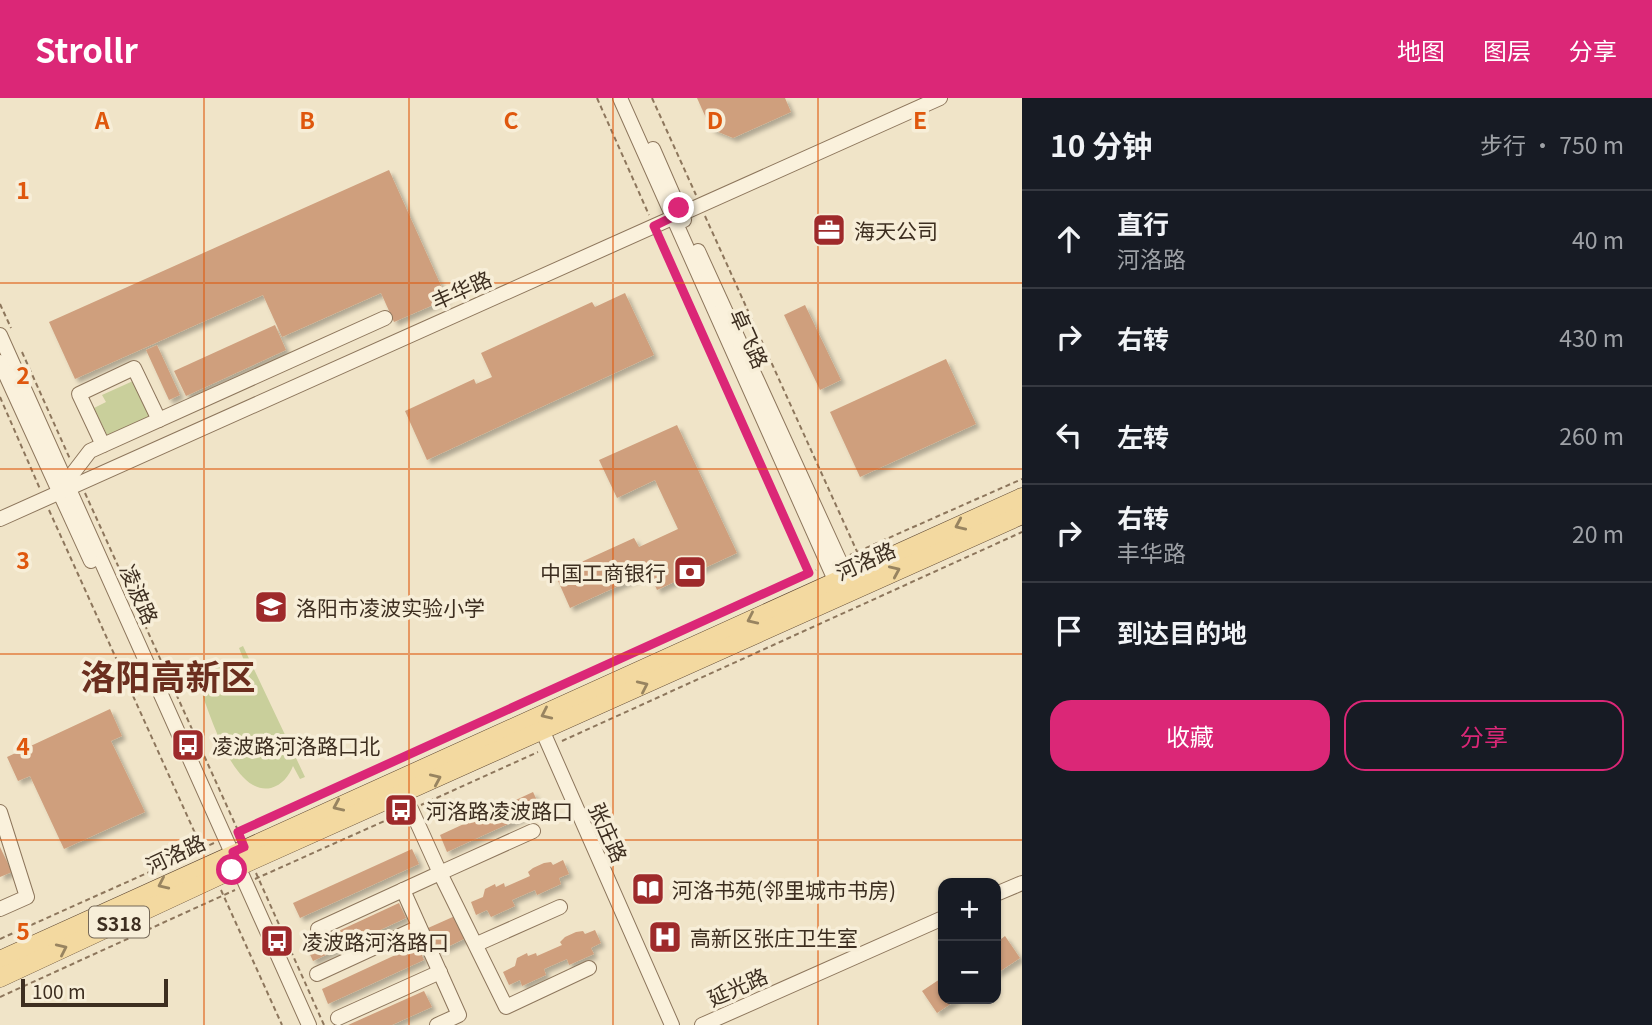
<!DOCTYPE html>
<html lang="zh">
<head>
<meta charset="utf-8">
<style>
	body { margin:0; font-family:Georgia,"Noto Sans SC",serif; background:#20242c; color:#f1f3f6 }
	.controls { position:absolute; right:21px; bottom:21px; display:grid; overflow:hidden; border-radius:14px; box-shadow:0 2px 5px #0004 }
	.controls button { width:63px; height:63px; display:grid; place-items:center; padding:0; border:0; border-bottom:2px solid #363941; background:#171b24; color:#f1f3f6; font:35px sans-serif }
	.scale { position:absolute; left:21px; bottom:18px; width:147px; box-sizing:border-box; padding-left:7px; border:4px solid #3d2e20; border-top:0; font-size:19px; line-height:24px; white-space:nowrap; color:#3d2e20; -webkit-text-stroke:5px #f7eed8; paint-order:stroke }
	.stop { position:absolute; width:21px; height:21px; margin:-16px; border:5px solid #db2777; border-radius:50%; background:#fff }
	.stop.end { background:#db2777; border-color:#fff; box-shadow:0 2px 7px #0008 }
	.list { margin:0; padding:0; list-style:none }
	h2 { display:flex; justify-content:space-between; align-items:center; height:91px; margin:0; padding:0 28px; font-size:30px }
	h2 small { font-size:23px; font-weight:400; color:#9ea1a6 }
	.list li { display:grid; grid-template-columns:46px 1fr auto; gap:21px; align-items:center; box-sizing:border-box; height:98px; padding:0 28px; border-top:2px solid #363941 }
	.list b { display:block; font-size:26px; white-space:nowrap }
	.list p { margin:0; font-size:23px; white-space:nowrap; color:#9ea1a6 }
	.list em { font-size:23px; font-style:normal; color:#9ea1a6 }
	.actions { display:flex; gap:14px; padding:21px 28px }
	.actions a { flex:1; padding:16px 0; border:2px solid #db2777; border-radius:21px; text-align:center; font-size:24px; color:#db2777 }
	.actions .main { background:#db2777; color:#fff }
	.icon { flex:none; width:38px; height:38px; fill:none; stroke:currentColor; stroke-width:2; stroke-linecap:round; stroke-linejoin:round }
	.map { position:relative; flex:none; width:1022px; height:927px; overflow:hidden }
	header { display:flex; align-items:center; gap:42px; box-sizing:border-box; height:98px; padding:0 35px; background:#db2777; color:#fff }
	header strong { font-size:33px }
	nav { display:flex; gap:38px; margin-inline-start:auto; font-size:24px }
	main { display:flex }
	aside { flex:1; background:#171b24 }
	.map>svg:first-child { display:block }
</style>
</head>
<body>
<header>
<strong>Strollr</strong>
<nav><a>地图</a><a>图层</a><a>分享</a></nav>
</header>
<main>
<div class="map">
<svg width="1022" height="927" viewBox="0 0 1022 927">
	<defs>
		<filter id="shadow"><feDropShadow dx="4" dy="4" stdDeviation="2" flood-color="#0004"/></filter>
	</defs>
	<rect width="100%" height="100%" fill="#f0e4c8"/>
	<g fill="#c9cf9b">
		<polygon points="133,283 151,320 108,339 94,310 106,304 102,297"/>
		<path d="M243 548 305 679 300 681 293 668C289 678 282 687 271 690 236 698 213 625 203 599 199 573 221 556 245 565L239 550Z"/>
	</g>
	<g fill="#cf9f7d" filter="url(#shadow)">
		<polygon points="697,0 785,0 791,14 733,40 711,31"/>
		<polygon points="389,72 447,201 394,224 381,195 282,239 263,197 75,281 49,224"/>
		<polygon points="625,195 654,257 427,362 405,313 474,281 476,286 492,279 481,255 592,204 595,209"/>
		<polygon points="805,207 841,282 820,292 784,217"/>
		<polygon points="275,227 286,252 186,298 174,273"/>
		<polygon points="157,247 180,297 169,302 146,252"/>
		<polygon points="946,261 976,326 860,379 830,314"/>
		<polygon points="677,327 737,455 657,492 649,474 570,510 555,476 634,440 639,449 678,431 655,382 617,400 599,362"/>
		<polygon points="110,611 122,638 111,643 145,714 64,751 30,678 18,683 7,659"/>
		<polygon points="533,694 541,711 447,754 440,737"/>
		<polygon points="0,749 12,774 0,779"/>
		<polygon points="412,751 419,766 300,820 293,805"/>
		<polygon points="563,762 569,776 559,780 561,786 537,797 535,792 512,802 515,808 491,819 487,812 476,817 471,804 483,799 485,791 495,786 496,789 504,785 505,789 530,778 528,774 533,770 544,765 551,764 553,767"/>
		<polygon points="399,805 406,820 313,863 306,848"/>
		<polygon points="455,818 466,840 439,853 428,830"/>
		<polygon points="595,832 601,845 591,850 594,856 569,867 567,861 544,871 546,877 522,888 520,882 509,887 503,874 515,868 517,860 527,855 528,858 536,855 537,858 562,847 560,844 565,839 576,834 583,833 585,836"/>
		<polygon points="1005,838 1020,860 996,876 996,845"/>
		<polygon points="417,847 424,862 328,906 322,891"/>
		<polygon points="943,879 943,901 958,901 937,915 922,893"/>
		<polygon points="424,893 432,909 392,927 348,927"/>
	</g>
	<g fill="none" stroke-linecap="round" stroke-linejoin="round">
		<defs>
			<g id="minor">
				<polyline points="620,0 839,491"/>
				<polyline points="653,51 684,122"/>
				<polyline points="698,153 851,488"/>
				<polyline points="0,237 309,927"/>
				<polyline points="0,264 91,463"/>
				<polyline points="103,347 79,296 134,270 159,322"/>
				<polyline points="67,383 90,353 385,220"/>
				<polyline points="0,421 940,0"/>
				<polyline points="543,634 672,927"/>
				<polyline points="0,714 27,799 0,811"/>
				<polyline points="533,733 440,775 506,909 589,870"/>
				<polyline points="403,792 459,917 437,927"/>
				<polyline points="996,796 1022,785"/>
				<polyline points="318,831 440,775 411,711"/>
				<polyline points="477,846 560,809"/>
				<polyline points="317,876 419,829"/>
				<polyline points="338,920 440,874"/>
				<polyline points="702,927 943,820"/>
			</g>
			<g id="major">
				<polyline points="0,862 1022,399"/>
				<polyline points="0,880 251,763 1022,417"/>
			</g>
		</defs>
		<use href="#minor" stroke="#8d765c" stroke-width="16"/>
		<use href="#major" stroke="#5b4430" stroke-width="19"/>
		<g stroke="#8d765c" stroke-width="2" stroke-dasharray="5 3.5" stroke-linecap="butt">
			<polyline points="597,0 649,117"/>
			<polyline points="652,0 696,97"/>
			<polyline points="705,118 859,458"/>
			<polyline points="658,138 809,475"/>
			<polyline points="0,206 11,230"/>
			<polyline points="22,254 70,361"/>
			<polyline points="0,299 40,391"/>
			<polyline points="85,395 240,737"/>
			<polyline points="49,412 204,755"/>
			<polyline points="850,457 1022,381"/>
			<polyline points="562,643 1022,434"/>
			<polyline points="421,707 538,654"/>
			<polyline points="235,735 816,472"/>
			<polyline points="256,775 324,927"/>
			<polyline points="255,781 400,716"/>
			<polyline points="221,792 282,927"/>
			<polyline points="0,841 214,745"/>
			<polyline points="0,899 235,792"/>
		</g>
		<use href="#minor" stroke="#faf1dc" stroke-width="14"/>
		<use href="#major" stroke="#f3d9a0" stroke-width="18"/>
	</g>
	<defs><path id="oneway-chevron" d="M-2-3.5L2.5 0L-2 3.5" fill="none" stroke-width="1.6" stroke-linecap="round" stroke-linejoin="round" transform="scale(1.75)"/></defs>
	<g stroke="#988460">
		<use href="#oneway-chevron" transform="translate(960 427) rotate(156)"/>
		<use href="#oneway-chevron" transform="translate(895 473) rotate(-24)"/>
		<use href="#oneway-chevron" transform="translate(752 521) rotate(155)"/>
		<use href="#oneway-chevron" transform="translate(643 588) rotate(-25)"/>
		<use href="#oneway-chevron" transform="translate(546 616) rotate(155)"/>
		<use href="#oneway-chevron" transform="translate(436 681) rotate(-24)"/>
		<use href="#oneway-chevron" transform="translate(338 708) rotate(156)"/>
		<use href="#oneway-chevron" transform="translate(163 786) rotate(155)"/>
		<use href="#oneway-chevron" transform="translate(62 851) rotate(-25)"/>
	</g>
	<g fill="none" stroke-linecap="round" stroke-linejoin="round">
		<polyline stroke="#db2777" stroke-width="9" points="232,772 239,768 233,754 244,749 238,734 809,475 654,128 681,115 679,110"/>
	</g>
	<path fill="none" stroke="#df570d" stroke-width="2" stroke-opacity="0.55" d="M204 0V927M409 0V927M613 0V927M818 0V927M0 185H1022M0 371H1022M0 556H1022M0 742H1022"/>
	<defs>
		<symbol id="office-square" viewBox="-11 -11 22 22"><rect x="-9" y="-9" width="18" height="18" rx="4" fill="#9e2a2b" stroke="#f7eed8"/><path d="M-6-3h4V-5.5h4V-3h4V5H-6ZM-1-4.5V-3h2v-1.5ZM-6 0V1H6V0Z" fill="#fff"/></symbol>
		<symbol id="bank-square" viewBox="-11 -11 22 22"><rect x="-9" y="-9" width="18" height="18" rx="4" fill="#9e2a2b" stroke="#f7eed8"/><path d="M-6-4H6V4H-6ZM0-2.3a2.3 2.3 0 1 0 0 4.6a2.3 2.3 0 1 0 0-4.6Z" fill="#fff"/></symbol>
		<symbol id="school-square" viewBox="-11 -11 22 22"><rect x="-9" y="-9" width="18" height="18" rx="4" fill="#9e2a2b" stroke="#f7eed8"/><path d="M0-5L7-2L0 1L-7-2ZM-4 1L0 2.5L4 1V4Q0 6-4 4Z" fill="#fff"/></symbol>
		<symbol id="bus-square" viewBox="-11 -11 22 22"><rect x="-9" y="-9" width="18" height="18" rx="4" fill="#9e2a2b" stroke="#f7eed8"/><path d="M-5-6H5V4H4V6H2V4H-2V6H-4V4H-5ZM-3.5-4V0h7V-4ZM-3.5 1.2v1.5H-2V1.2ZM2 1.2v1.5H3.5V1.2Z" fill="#fff"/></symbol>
		<symbol id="library-square" viewBox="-11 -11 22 22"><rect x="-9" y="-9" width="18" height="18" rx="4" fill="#9e2a2b" stroke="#f7eed8"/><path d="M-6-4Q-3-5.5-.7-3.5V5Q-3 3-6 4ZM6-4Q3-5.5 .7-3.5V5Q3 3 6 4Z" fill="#fff"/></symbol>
		<symbol id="hospital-square" viewBox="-11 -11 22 22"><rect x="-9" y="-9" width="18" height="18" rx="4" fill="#9e2a2b" stroke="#f7eed8"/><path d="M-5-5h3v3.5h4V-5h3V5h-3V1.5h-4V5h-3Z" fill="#fff"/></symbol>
	</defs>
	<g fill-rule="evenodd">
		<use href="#office-square" x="810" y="113" width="38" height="38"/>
		<use href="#bank-square" x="671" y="455" width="38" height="38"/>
		<use href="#school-square" x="252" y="490" width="38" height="38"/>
		<use href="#bus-square" x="169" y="628" width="38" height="38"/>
		<use href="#bus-square" x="382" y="693" width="38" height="38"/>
		<use href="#library-square" x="629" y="772" width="38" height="38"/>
		<use href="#hospital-square" x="646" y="820" width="38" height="38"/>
		<use href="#bus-square" x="258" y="824" width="38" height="38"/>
	</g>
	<g text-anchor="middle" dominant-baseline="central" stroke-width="7" stroke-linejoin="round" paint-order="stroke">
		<rect fill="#f7eed8" stroke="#756857" stroke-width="2" x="89" y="808.5" width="60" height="31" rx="5"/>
		<g font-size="19" font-weight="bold" fill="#3d2e20">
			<text x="119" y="824">S318</text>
		</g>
		<g font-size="21" fill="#3d2e20" stroke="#f7eed8" text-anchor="start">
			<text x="854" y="132">海天公司</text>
			<text x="666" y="474" text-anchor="end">中国工商银行</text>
			<text x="296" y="509">洛阳市凌波实验小学</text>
			<text x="212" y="647">凌波路河洛路口北</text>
			<text x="426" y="712">河洛路凌波路口</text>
			<text x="672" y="791">河洛书苑(邻里城市书房)</text>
			<text x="690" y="839">高新区张庄卫生室</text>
			<text x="302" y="843">凌波路河洛路口</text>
		</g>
		<g font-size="21" fill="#3d2e20" stroke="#f7eed8">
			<text transform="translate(461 191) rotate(-24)">丰华路</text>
			<text transform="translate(750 240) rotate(66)">卓飞路</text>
			<text transform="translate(865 462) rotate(-24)">河洛路</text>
			<text transform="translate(140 496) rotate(66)">凌波路</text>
			<text transform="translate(609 734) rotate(66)">张庄路</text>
			<text transform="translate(175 755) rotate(-25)">河洛路</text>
			<text transform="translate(737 888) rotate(-24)">延光路</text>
		</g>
		<g font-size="35" font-weight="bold" fill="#6b2e1e" stroke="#f7eed8">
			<text x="168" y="576">洛阳高新区</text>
		</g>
	</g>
	<g font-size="23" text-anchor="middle" font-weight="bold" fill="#df570d" stroke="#f7eed8" stroke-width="7" stroke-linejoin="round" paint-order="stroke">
		<text x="102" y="31">A</text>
		<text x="307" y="31">B</text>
		<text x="511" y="31">C</text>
		<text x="715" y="31">D</text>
		<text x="920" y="31">E</text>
		<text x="23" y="101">1</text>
		<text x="23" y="286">2</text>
		<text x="23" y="471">3</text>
		<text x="23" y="657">4</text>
		<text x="23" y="842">5</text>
	</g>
</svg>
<div class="controls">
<button>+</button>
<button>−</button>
</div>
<div class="scale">100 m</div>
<div class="stop" style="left:232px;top:772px"></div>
<div class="stop end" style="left:679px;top:110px"></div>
</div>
<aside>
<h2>10 分钟<small>步行 · 750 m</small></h2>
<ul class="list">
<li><svg class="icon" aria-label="ahead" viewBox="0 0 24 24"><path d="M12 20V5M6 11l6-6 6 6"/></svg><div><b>直行</b><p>河洛路</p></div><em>40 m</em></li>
<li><svg class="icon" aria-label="right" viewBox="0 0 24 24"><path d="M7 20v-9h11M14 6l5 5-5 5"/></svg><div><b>右转</b></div><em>430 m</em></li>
<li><svg class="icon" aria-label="left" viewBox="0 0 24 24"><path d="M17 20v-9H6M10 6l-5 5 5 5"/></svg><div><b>左转</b></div><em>260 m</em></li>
<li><svg class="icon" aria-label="right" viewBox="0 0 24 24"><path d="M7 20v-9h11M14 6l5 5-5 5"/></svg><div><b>右转</b><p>丰华路</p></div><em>20 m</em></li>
<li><svg class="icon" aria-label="arrive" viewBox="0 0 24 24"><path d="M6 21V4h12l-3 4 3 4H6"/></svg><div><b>到达目的地</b></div></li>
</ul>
<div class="actions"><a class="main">收藏</a><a>分享</a></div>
</aside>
</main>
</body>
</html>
